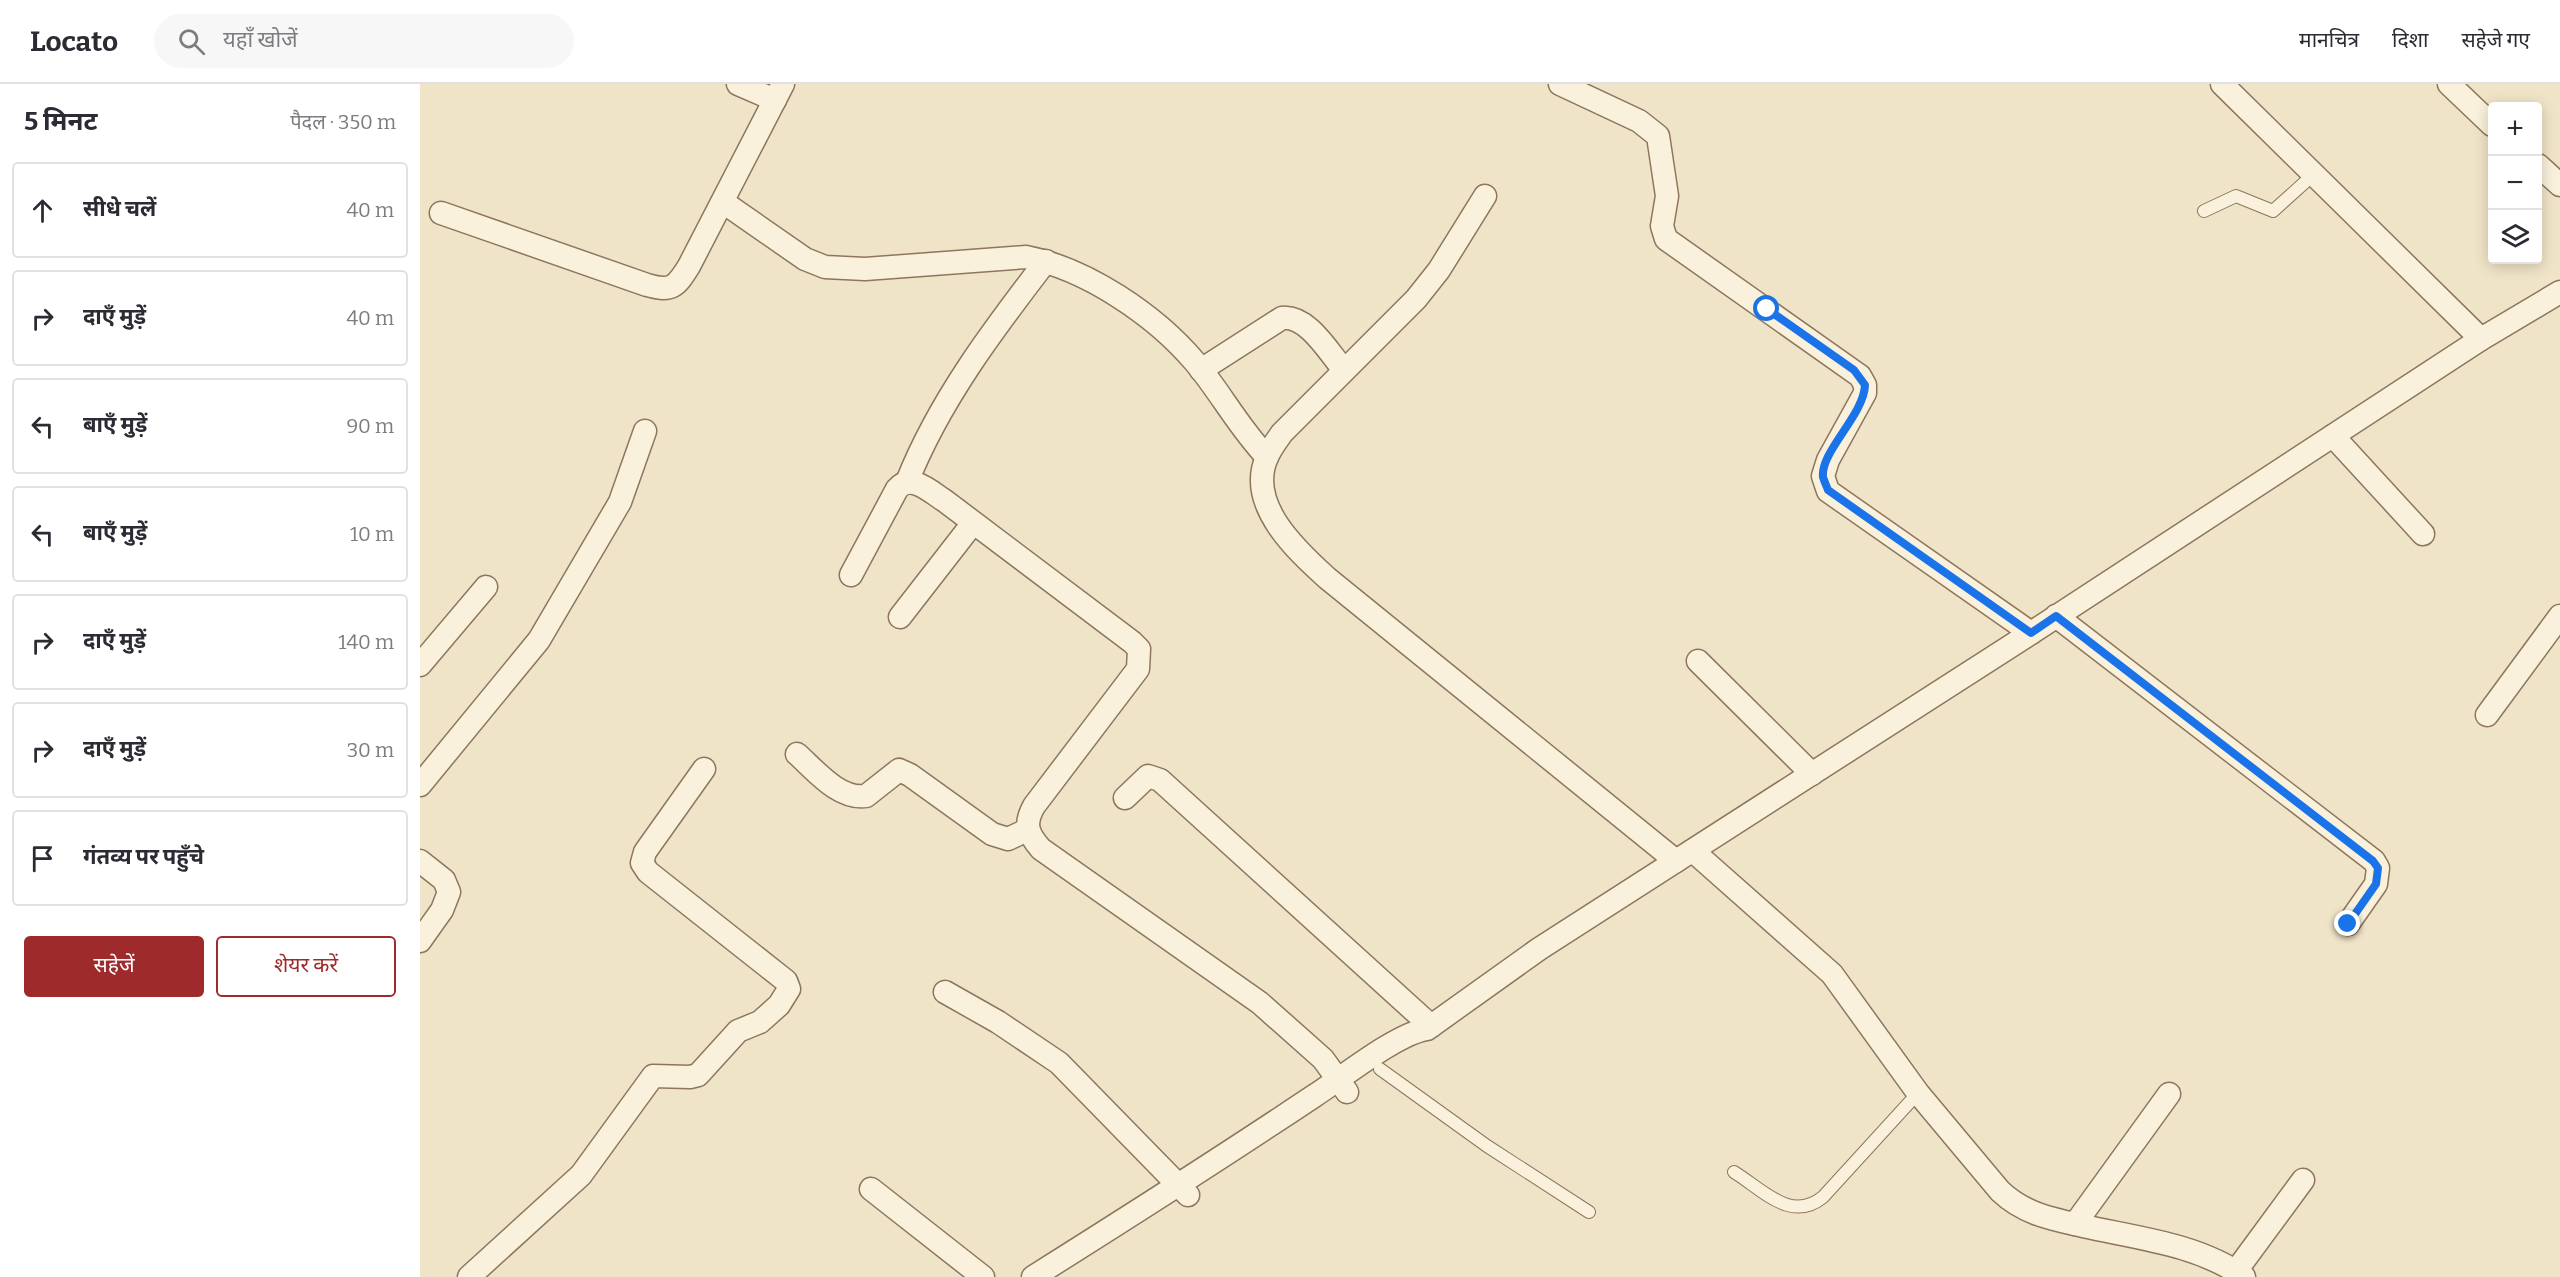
<!DOCTYPE html>
<html lang="hi">
<head>
<meta charset="utf-8">
<style>
	body { margin:0; font-family:Bitter,"Noto Sans Devanagari",serif; background:#f7f7f7; color:#2b2b33 }
	.controls { position:absolute; right:18px; top:18px; display:grid; overflow:hidden; border-radius:6px; box-shadow:0 3px 15px #0003 }
	.controls button { width:54px; height:54px; display:grid; place-items:center; padding:0; border:0; border-bottom:2px solid #e1e1e2; background:#fff; color:#2b2b33; font:30px sans-serif }
	.stop { position:absolute; width:18px; height:18px; margin:-14px; border:4px solid #1a73e8; border-radius:50%; background:#fff }
	.stop.end { background:#1a73e8; border-color:#fff; box-shadow:0 2px 6px #0008 }
	.list { margin:0; padding:0; list-style:none }
	h2 { display:flex; justify-content:space-between; align-items:center; height:78px; margin:0; padding:0 24px; font-size:26px }
	h2 small { font-size:20px; font-weight:400; color:#7c7c81 }
	.list li { display:grid; grid-template-columns:39px 1fr auto; gap:18px; align-items:center; box-sizing:border-box; height:96px; margin:0 12px 12px; padding:0 12px; border:2px solid #e1e1e2; border-radius:6px }
	.list b { display:block; font-size:22px; white-space:nowrap }
	.list em { font-size:20px; font-style:normal; color:#7c7c81 }
	.actions { display:flex; gap:12px; padding:18px 24px }
	.actions a { flex:1; padding:14px 0; border:2px solid #9e2a2b; border-radius:6px; text-align:center; font-size:21px; color:#9e2a2b }
	.actions .main { background:#9e2a2b; color:#fff }
	.icon { flex:none; width:33px; height:33px; fill:none; stroke:currentColor; stroke-width:2; stroke-linecap:round; stroke-linejoin:round }
	.map { position:relative; flex:none; width:2140px; height:1193px; overflow:hidden }
	header { display:flex; align-items:center; gap:36px; box-sizing:border-box; height:84px; padding:0 30px; background:#fff; border-bottom:2px solid #e1e1e2 }
	header strong { font-size:28px }
	nav { display:flex; gap:33px; margin-inline-start:auto; font-size:21px }
	.search { width:420px; height:54px; background:#f7f7f7; display:flex; align-items:center; gap:15px; box-sizing:border-box; padding:0 21px; border-radius:33px; color:#7c7c81; font-size:22px }
	main { display:flex }
	aside { flex:1; background:#fff }
	.map>svg:first-child { display:block }
</style>
</head>
<body>
<header>
<strong>Locato</strong>
<div class="search"><svg class="icon" aria-label="search" viewBox="0 0 24 24"><circle cx="10" cy="10" r="6"/><path d="M15 15l6 6"/></svg>यहाँ खोजें</div>
<nav><a>मानचित्र</a><a>दिशा</a><a>सहेजे गए</a></nav>
</header>
<main>
<aside>
<h2>5 मिनट<small>पैदल · 350 m</small></h2>
<ul class="list">
<li><svg class="icon" aria-label="ahead" viewBox="0 0 24 24"><path d="M12 20V5M6 11l6-6 6 6"/></svg><div><b>सीधे चलें</b></div><em>40 m</em></li>
<li><svg class="icon" aria-label="right" viewBox="0 0 24 24"><path d="M7 20v-9h11M14 6l5 5-5 5"/></svg><div><b>दाएँ मुड़ें</b></div><em>40 m</em></li>
<li><svg class="icon" aria-label="left" viewBox="0 0 24 24"><path d="M17 20v-9H6M10 6l-5 5 5 5"/></svg><div><b>बाएँ मुड़ें</b></div><em>90 m</em></li>
<li><svg class="icon" aria-label="left" viewBox="0 0 24 24"><path d="M17 20v-9H6M10 6l-5 5 5 5"/></svg><div><b>बाएँ मुड़ें</b></div><em>10 m</em></li>
<li><svg class="icon" aria-label="right" viewBox="0 0 24 24"><path d="M7 20v-9h11M14 6l5 5-5 5"/></svg><div><b>दाएँ मुड़ें</b></div><em>140 m</em></li>
<li><svg class="icon" aria-label="right" viewBox="0 0 24 24"><path d="M7 20v-9h11M14 6l5 5-5 5"/></svg><div><b>दाएँ मुड़ें</b></div><em>30 m</em></li>
<li><svg class="icon" aria-label="arrive" viewBox="0 0 24 24"><path d="M6 21V4h12l-3 4 3 4H6"/></svg><div><b>गंतव्य पर पहुँचे</b></div></li>
</ul>
<div class="actions"><a class="main">सहेजें</a><a>शेयर करें</a></div>
</aside>
<div class="map">
<svg width="2140" height="1193" viewBox="0 0 2140 1193">
	<rect width="100%" height="100%" fill="#f0e4c8"/>
	<g fill="none" stroke-linecap="round" stroke-linejoin="round">
		<defs>
			<g id="service">
				<polyline points="1784,127 1816,112 1853,127 1893,91"/>
				<polyline points="960,985 1067,1062 1169,1128"/>
				<path d="M1314 1088C1343 1106 1371 1139 1403 1113L1498 1009"/>
			</g>
			<g id="minor">
				<polyline points="318,0 355,16"/>
				<polyline points="1140,0 1219,37 1238,52 1247,112 1242,142 1246,155 1440,292 1445,301 1445,309 1408,376 1403,392 1408,407 1611,549"/>
				<polyline points="1802,0 2061,255"/>
				<polyline points="2029,0 2072,41"/>
				<polyline points="2118,81 2140,101"/>
				<path d="M1065 112 1019 186 996 215 862 349C857 356 851 364 847 373 826 420 876 466 907 494L1256 777"/>
				<path d="M303 118 385 175 405 183 445 185 606 173C667 185 735 231 775 278 801 309 819 344 847 373"/>
				<path d="M21 129 227 201C252 208 256 203 269 182L363 0"/>
				<path d="M781 286 862 234C888 231 909 269 924 286"/>
				<polyline points="1913,352 2003,450"/>
				<path d="M487 398C519 317 573 246 626 177"/>
				<path d="M431 491 477 405C491 388 512 409 525 417L712 558 719 565 718 585 614 722C604 740 607 749 621 765L840 919 903 975 927 1008"/>
				<polyline points="1636,532 1954,777 1958,784 1956,800 1928,840"/>
				<polyline points="480,533 553,439"/>
				<polyline points="1278,577 1392,690"/>
				<polyline points="0,581 66,503"/>
				<polyline points="2067,631 2140,532"/>
				<path d="M377 670C395 686 419 716 446 712L479 686 490 691 572 750 588 755 607 746"/>
				<polyline points="0,701 119,556 200,418 225,347"/>
				<polyline points="705,714 728,692 740,696 1011,942"/>
				<path d="M1273 767 1412 890 1498 1009 1580 1107C1604 1130 1632 1135 1663 1142 1716 1154 1778 1160 1824 1193"/>
				<polyline points="0,777 24,796 29,808 22,826 0,857"/>
				<polyline points="525,908 578,938 639,979 768,1111"/>
				<polyline points="451,1105 563,1193"/>
				<polyline points="1655,1140 1749,1010"/>
				<polyline points="1816,1187 1883,1096"/>
				<polyline points="49,1193 161,1091 233,992 270,993 278,991 318,947 340,938 359,921 369,905 366,897 228,788 222,779 225,768 284,685"/>
				<path d="M613 1193C707 1134 801 1074 894 1012 922 994 976 950 1007 945L1119 865 1611 549 2061 255 2140 208"/>
			</g>
		</defs>
		<use href="#service" stroke="#8d765c" stroke-width="14"/>
		<use href="#minor" stroke="#8d765c" stroke-width="25"/>
		<use href="#service" stroke="#faf1dc" stroke-width="12"/>
		<use href="#minor" stroke="#faf1dc" stroke-width="22"/>
	</g>
	<g fill="none" stroke-linecap="round" stroke-linejoin="round">
		<path stroke="#1a73e8" stroke-width="8" d="M1347 225 1434 286 1445 301C1444 331 1400 368 1403 393 1404 397 1407 403 1408 406L1611 549 1636 532 1953 777 1958 784 1956 800 1928 840"/>
	</g>
</svg>
<div class="controls">
<button>+</button>
<button>−</button>
<button><svg class="icon" aria-label="layers" viewBox="0 0 24 24"><path d="M12 4l9 5-9 5-9-5zM3 14l9 5 9-5"/></svg></button>
</div>
<div class="stop" style="left:1347px;top:225px"></div>
<div class="stop end" style="left:1928px;top:840px"></div>
</div>
</main>
</body>
</html>
